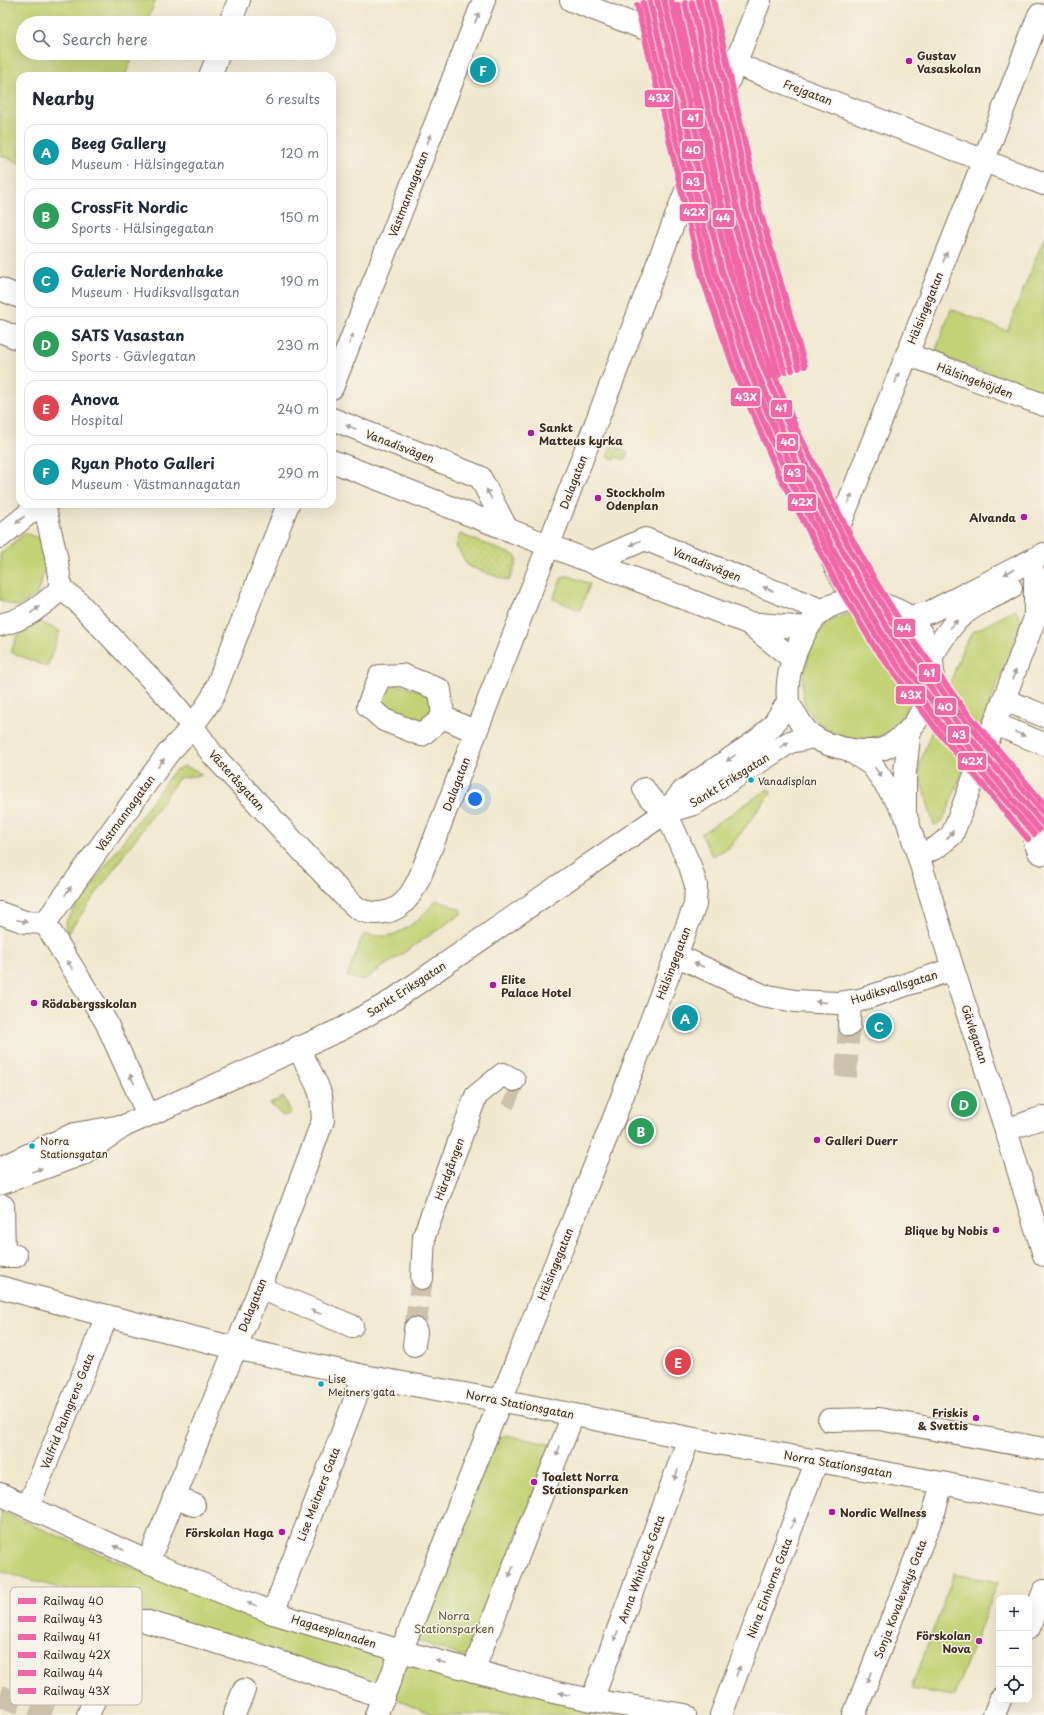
<!DOCTYPE html>
<html lang="en">
<head>
<meta charset="utf-8">
<style>
	body { margin:0; font-family:"Playpen Sans",sans-serif; background:#f2f2f3; color:#1f2937 }
	.controls { position:absolute; right:12px; bottom:12px; display:grid; overflow:hidden; border-radius:8px; box-shadow:0 4px 16px #0002 }
	.controls button { width:36px; height:36px; display:grid; place-items:center; padding:0; border:0; border-bottom:1px solid #e0e1e3; background:#fff; color:#1f2937; font:20px sans-serif }
	.you { position:absolute; left:475px; top:799px; width:14px; height:14px; margin:-10px; border:3px solid #fff; border-radius:50%; background:#1a73e8; box-shadow:0 0 0 6px #1a73e833 }
	.badge { display:grid; place-items:center; width:26px; height:26px; border-radius:50%; background:#b5179e; color:#fff; font-size:13px; font-weight:700 }
	.pin { position:absolute; translate:-50% -50%; border:2px solid #fff; box-shadow:0 1px 4px #0006 }
	.list { margin:0; padding:0; list-style:none }
	h2 { display:flex; justify-content:space-between; align-items:center; height:52px; margin:0; padding:0 16px; font-size:17px }
	h2 small { font-size:13px; font-weight:400; color:#747a83 }
	.list li { display:grid; grid-template-columns:26px 1fr auto; gap:12px; align-items:center; box-sizing:border-box; height:56px; margin:0 8px 8px; padding:0 8px; border:1px solid #e0e1e3; border-radius:12px }
	.list b { display:block; font-size:15px; white-space:nowrap }
	.list p { margin:0; font-size:13px; white-space:nowrap; color:#747a83 }
	.list em { font-size:13px; font-style:normal; color:#747a83 }
	.icon { flex:none; width:22px; height:22px; fill:none; stroke:currentColor; stroke-width:2; stroke-linecap:round; stroke-linejoin:round }
	.map { position:relative; flex:none; width:1044px; height:1715px; overflow:hidden }
	.search { position:absolute; background:#fff; box-shadow:0 4px 16px #0002; left:16px; top:16px; width:320px; height:44px; display:flex; align-items:center; gap:10px; box-sizing:border-box; padding:0 14px; border-radius:22px; color:#747a83; font-size:15px }
	.panel { position:absolute; background:#fff; box-shadow:0 4px 16px #0002; left:16px; top:72px; width:320px; height:436px; border-radius:12px }
	.map>svg:first-child { display:block }
</style>
</head>
<body>
<div class="map">
<svg width="1044" height="1715" viewBox="0 0 1044 1715">
	<defs>
		<pattern id="grass-dots" width="8" height="8" patternUnits="userSpaceOnUse"><rect width="8" height="8" fill="#c2d274"/><path d="M2 2h.1M6 6h.1" fill="none" stroke="#a8b464" stroke-width="1.8" stroke-linecap="round"/></pattern>
	</defs>
	<rect width="100%" height="100%" fill="#f7f3e8"/>
	<filter id="ink" filterUnits="userSpaceOnUse"><feTurbulence type="fractalNoise" baseFrequency=".025" numOctaves="2"/><feDisplacementMap in="SourceGraphic" scale="8" xChannelSelector="R" yChannelSelector="G"/><feConvolveMatrix kernelMatrix="1 2 1 2 8 2 1 2 1" color-interpolation-filters="sRGB"/></filter>
	<filter id="wash" filterUnits="userSpaceOnUse"><feTurbulence type="fractalNoise" baseFrequency=".012" numOctaves="4" result="noise"/><feDisplacementMap in="SourceGraphic" scale="16" xChannelSelector="R" yChannelSelector="G"/><feGaussianBlur stdDeviation="0.9" result="paint"/><feColorMatrix in="noise" values="0 0 0 0 0 0 0 0 0 0 0 0 0 0 0 0 0 1.4 0 .05"/><feComposite in="paint" operator="in"/></filter>
	<g filter="url(#wash)">
		<rect width="100%" height="100%" fill="#f0e8ce"/>
		<g fill="url(#grass-dots)" stroke="#7e7e49">
			<polygon points="611,446 628,452 625,460 616,457 615,460 607,457"/>
			<polygon points="460,534 516,556 517,561 509,581 468,566 456,546"/>
			<path d="M184 766 195 770 202 775 179 778 68 933C64 927 65 924 68 918L169 777 174 771Z"/>
			<polygon points="284,1097 291,1113 283,1116 270,1104"/>
		</g>
		<g fill="#c2d274" stroke="#7e7e49">
			<polygon points="0,0 156,0 146,23 23,23 23,53 134,53 125,76 20,76 20,163 0,155"/>
			<polygon points="1044,238 1044,396 935,353 951,309 1007,331"/>
			<polygon points="25,533 43,540 45,569 37,594 18,607 0,600 0,554"/>
			<polygon points="565,576 569,576 590,584 580,610 553,599 561,579"/>
			<polygon points="1015,610 1021,619 1020,627 943,821 934,825 919,775 920,762 964,646 973,632"/>
			<path d="M852 613C889 613 928 634 919 677 918 683 914 689 912 694 900 726 885 746 847 737 830 733 818 724 808 710 795 690 808 648 821 630 828 620 840 616 852 613Z"/>
			<polygon points="40,622 60,631 47,667 11,652 17,636"/>
			<polygon points="384,681 434,695 434,713 420,728 375,705"/>
			<polygon points="768,789 770,790 771,793 730,847 712,856 701,834"/>
			<path d="M436 900 462 910 461 914 362 981 347 976 363 935C371 935 378 936 386 936 404 934 426 914 436 900Z"/>
			<polygon points="506,1435 554,1445 468,1655 462,1656 416,1640 496,1439"/>
			<polygon points="0,1511 152,1576 267,1618 655,1715 434,1715 381,1692 151,1615 0,1571"/>
			<polygon points="954,1574 998,1582 954,1696 911,1689"/>
		</g>
	</g>
	<g filter="url(#ink)">
		<g fill="none" stroke-linecap="round" stroke-linejoin="round">
			<g stroke="#ccc2ab" stroke-width="22" stroke-dasharray="22 11" stroke-linecap="butt">
				<polyline points="846,1077 849,1025"/>
				<polyline points="507,1094 518,1099"/>
				<polyline points="415,1329 422,1278"/>
			</g>
			<polyline stroke="#ccc2ab" stroke-width="22" stroke-dasharray="22 11" stroke-linecap="butt" points="0,1696 57,1715"/>
			<defs>
				<g id="minor">
					<polyline points="571,0 1044,184"/>
					<polyline points="230,23 239,0"/>
					<polyline points="210,76 219,53"/>
					<polyline points="0,289 20,297"/>
					<polyline points="0,331 20,339"/>
					<polyline points="907,354 1044,405"/>
					<polyline points="332,388 484,0"/>
					<polyline points="332,419 480,477 507,529"/>
					<polyline points="332,461 748,623 807,628"/>
					<polyline points="0,537 40,504"/>
					<polyline points="593,562 645,539 821,610"/>
					<path d="M61 589 77 601 169 698 193 727 213 755 347 899C351 902 355 907 359 909 370 915 388 914 398 907 408 901 417 884 421 874L760 0"/>
					<polyline points="853,599 833,562 831,547 984,160 1039,15"/>
					<polyline points="748,623 793,659"/>
					<path d="M0 625C27 619 41 606 61 589L56 556 44 504"/>
					<polyline points="1005,700 1044,716"/>
					<polyline points="443,717 422,735 384,720 368,706 380,676 402,675 440,690 443,717 476,732"/>
					<polyline points="995,724 1044,744"/>
					<polyline points="847,749 872,765 905,813 953,969 1006,1130 1044,1255"/>
					<polyline points="1044,812 1035,842 1039,852 1044,854"/>
					<polyline points="905,813 905,772 910,729"/>
					<polyline points="919,856 937,847 952,835 1035,618 1035,575"/>
					<polyline points="0,913 25,922 45,923"/>
					<path d="M45 923 169 752C187 734 200 718 213 696L288 504"/>
					<polyline points="45,923 106,1022 148,1115"/>
					<polyline points="676,955 762,995 795,1001 838,1003 860,1000 953,969"/>
					<polyline points="849,1025 850,1002"/>
					<polyline points="1006,1130 1044,1117"/>
					<polyline points="3,1206 4,1256 16,1256"/>
					<polyline points="422,1278 424,1236 476,1096 503,1074 514,1080"/>
					<polyline points="0,1287 107,1316 235,1348 364,1376 525,1405 689,1438 942,1483 1044,1504"/>
					<polyline points="260,1288 352,1326"/>
					<polyline points="414,1345 416,1332 415,1329"/>
					<polyline points="829,1420 879,1419 1044,1449"/>
					<polyline points="0,1494 148,1562 273,1613 408,1653 553,1692 592,1700 685,1715"/>
					<polyline points="174,1497 194,1505"/>
					<polyline points="28,1507 107,1316"/>
					<polyline points="148,1562 260,1288 323,1120 321,1096 317,1085 298,1047"/>
					<polyline points="273,1613 364,1376"/>
					<polyline points="145,1621 256,1654 384,1697"/>
					<polyline points="1029,1628 1044,1591"/>
					<polyline points="473,1671 573,1415"/>
					<polyline points="592,1700 689,1438"/>
					<polyline points="88,1715 102,1682"/>
					<polyline points="234,1715 244,1690"/>
					<polyline points="376,1715 490,1427 616,1113 695,905 696,885 690,866 666,812 649,797 644,789"/>
					<polyline points="721,1715 817,1460"/>
					<polyline points="854,1715 935,1509 942,1483"/>
					<polyline points="994,1715 1000,1700"/>
				</g>
				<g id="major">
					<path d="M853 599C872 601 892 606 908 616 913 620 917 628 921 633 939 662 935 689 918 718 912 729 898 741 887 747 869 756 830 748 814 737 807 733 801 724 797 717 794 712 789 706 788 701 786 681 792 659 800 642 814 614 823 605 853 599Z"/>
					<polyline points="909,617 930,612 1044,554"/>
					<path d="M932 656C940 643 947 631 957 620 971 606 993 597 1011 588"/>
					<polyline points="666,812 694,804 790,742 814,737"/>
					<polyline points="0,1168 74,1134 116,1127"/>
					<polyline points="0,1184 82,1154 124,1126 342,1029 390,1002 666,812 683,791 759,739 773,725 788,702"/>
				</g>
			</defs>
			<use href="#minor" stroke="#7a6c5c" stroke-width="24"/>
			<use href="#major" stroke="#7a6c5c" stroke-width="24"/>
			<use href="#minor" stroke="#fff" stroke-width="22"/>
			<use href="#major" stroke="#fff" stroke-width="22"/>
			<defs>
				<g id="rail-1">
					<polyline points="657,0 722,271 756,370 798,466 847,559 891,634 952,716 1044,825"/>
					<polyline points="699,0 746,214 792,370"/>
				</g>
				<g id="rail-2">
					<polyline points="650,2 715,273 750,372 792,469 840,562 885,638 947,721 1039,830"/>
					<polyline points="692,2 739,216 785,372"/>
				</g>
				<g id="rail-3">
					<polyline points="664,0 729,269 763,367 805,463 853,555 897,630 958,712 1044,814"/>
					<polyline points="706,0 753,212 799,368"/>
				</g>
				<g id="rail-4">
					<polyline points="643,3 709,275 743,375 786,472 843,581 880,642 941,725 1034,834"/>
					<polyline points="685,3 732,217 779,374"/>
				</g>
				<g id="rail-5">
					<polyline points="671,0 735,267 757,332 796,428 851,537 876,582 903,626 963,708 1044,804"/>
					<polyline points="713,0 760,211 805,366"/>
				</g>
				<g id="rail-6">
					<polyline points="637,5 702,277 737,377 779,475 837,584 874,646 936,729 1028,839"/>
					<polyline points="678,5 725,219 772,376"/>
				</g>
			</defs>
			<use href="#rail-1" stroke="#f7f3e8" stroke-width="9"/>
			<use href="#rail-2" stroke="#f7f3e8" stroke-width="9"/>
			<use href="#rail-3" stroke="#f7f3e8" stroke-width="9"/>
			<use href="#rail-4" stroke="#f7f3e8" stroke-width="9"/>
			<use href="#rail-5" stroke="#f7f3e8" stroke-width="9"/>
			<use href="#rail-6" stroke="#f7f3e8" stroke-width="9"/>
			<use href="#rail-1" stroke="#f166a7" stroke-width="6"/>
			<use href="#rail-2" stroke="#f166a7" stroke-width="6"/>
			<use href="#rail-3" stroke="#f166a7" stroke-width="6"/>
			<use href="#rail-4" stroke="#f166a7" stroke-width="6"/>
			<use href="#rail-5" stroke="#f166a7" stroke-width="6"/>
			<use href="#rail-6" stroke="#f166a7" stroke-width="6"/>
		</g>
		<defs><path id="oneway-solid" d="M-6-.8H1V-3.2L6.5 0L1 3.2V.8H-6Z"/></defs>
		<g fill="#a79f9a">
			<use href="#oneway-solid" transform="translate(477 18) rotate(-69)"/>
			<use href="#oneway-solid" transform="translate(429 139) rotate(-69)"/>
			<use href="#oneway-solid" transform="translate(945 257) rotate(-69)"/>
			<use href="#oneway-solid" transform="translate(351 339) rotate(-69)"/>
			<use href="#oneway-solid" transform="translate(897 378) rotate(-69)"/>
			<use href="#oneway-solid" transform="translate(351 427) rotate(-159)"/>
			<use href="#oneway-solid" transform="translate(489 494) rotate(-118)"/>
			<use href="#oneway-solid" transform="translate(850 499) rotate(-68)"/>
			<use href="#oneway-solid" transform="translate(20 520) rotate(141)"/>
			<use href="#oneway-solid" transform="translate(635 543) rotate(155)"/>
			<use href="#oneway-solid" transform="translate(1009 572) rotate(153)"/>
			<use href="#oneway-solid" transform="translate(768 589) rotate(-158)"/>
			<use href="#oneway-solid" transform="translate(35 610) rotate(-36)"/>
			<use href="#oneway-solid" transform="translate(954 624) rotate(-49)"/>
			<use href="#oneway-solid" transform="translate(1014 675) rotate(-69)"/>
			<use href="#oneway-solid" transform="translate(1020 734) rotate(22)"/>
			<use href="#oneway-solid" transform="translate(784 745) rotate(-32)"/>
			<use href="#oneway-solid" transform="translate(731 758) rotate(146)"/>
			<use href="#oneway-solid" transform="translate(161 763) rotate(-54)"/>
			<use href="#oneway-solid" transform="translate(878 772) rotate(55)"/>
			<use href="#oneway-solid" transform="translate(950 835) rotate(-53)"/>
			<use href="#oneway-solid" transform="translate(68 891) rotate(-54)"/>
			<use href="#oneway-solid" transform="translate(22 921) rotate(15)"/>
			<use href="#oneway-solid" transform="translate(70 965) rotate(-122)"/>
			<use href="#oneway-solid" transform="translate(699 965) rotate(-155)"/>
			<use href="#oneway-solid" transform="translate(821 1002) rotate(-176)"/>
			<use href="#oneway-solid" transform="translate(132 1079) rotate(-115)"/>
			<use href="#oneway-solid" transform="translate(37 1170) rotate(-20)"/>
			<use href="#oneway-solid" transform="translate(316 1312) rotate(-158)"/>
			<use href="#oneway-solid" transform="translate(558 1451) rotate(111)"/>
			<use href="#oneway-solid" transform="translate(676 1475) rotate(110)"/>
			<use href="#oneway-solid" transform="translate(793 1523) rotate(-69)"/>
			<use href="#oneway-solid" transform="translate(119 1548) rotate(-156)"/>
			<use href="#oneway-solid" transform="translate(511 1572) rotate(111)"/>
			<use href="#oneway-solid" transform="translate(252 1604) rotate(-158)"/>
			<use href="#oneway-solid" transform="translate(616 1636) rotate(110)"/>
			<use href="#oneway-solid" transform="translate(441 1662) rotate(-165)"/>
			<use href="#oneway-solid" transform="translate(738 1671) rotate(-69)"/>
			<use href="#oneway-solid" transform="translate(869 1677) rotate(111)"/>
			<use href="#oneway-solid" transform="translate(564 1694) rotate(-167)"/>
		</g>
	</g>
	<g fill="#b5179e" stroke="#f7f3e8" stroke-width="1.5">
		<circle cx="909" cy="61" r="4"/>
		<circle cx="531" cy="433" r="4"/>
		<circle cx="598" cy="498" r="4"/>
		<circle cx="1024" cy="517" r="4"/>
		<circle cx="493" cy="985" r="4"/>
		<circle cx="34" cy="1003" r="4"/>
		<circle cx="817" cy="1140" r="4"/>
		<circle cx="996" cy="1230" r="4"/>
		<circle cx="976" cy="1418" r="4"/>
		<circle cx="534" cy="1482" r="4"/>
		<circle cx="832" cy="1512" r="4"/>
		<circle cx="282" cy="1532" r="4"/>
		<circle cx="979" cy="1641" r="4"/>
	</g>
	<g fill="#00a9ce" stroke="#f7f3e8" stroke-width="1.5">
		<circle cx="751" cy="780" r="3.5"/>
		<circle cx="32" cy="1146" r="3.5"/>
		<circle cx="321" cy="1384" r="3.5"/>
	</g>
	<g text-anchor="middle" dominant-baseline="central" stroke-width="3" stroke-linejoin="round" paint-order="stroke">
		<g font-size="10" fill="#3b2a1e" stroke="#f7f3e8" text-anchor="start">
			<text x="758" y="780">Vanadisplan</text>
			<text x="40" y="1140">Norra<tspan x="40" dy="13">Stationsgatan</tspan></text>
			<text x="328" y="1378">Lise<tspan x="328" dy="13">Meitners gata</tspan></text>
		</g>
		<g font-size="11" font-weight="bold" fill="#3b2a1e" stroke="#f7f3e8" text-anchor="start">
			<text x="917" y="55">Gustav<tspan x="917" dy="13">Vasaskolan</tspan></text>
			<text x="539" y="427">Sankt<tspan x="539" dy="13">Matteus kyrka</tspan></text>
			<text x="606" y="492">Stockholm<tspan x="606" dy="13">Odenplan</tspan></text>
			<text x="1016" y="517" text-anchor="end">Alvanda</text>
			<text x="501" y="979">Elite<tspan x="501" dy="13">Palace Hotel</tspan></text>
			<text x="42" y="1003">Rödabergsskolan</text>
			<text x="825" y="1140">Galleri Duerr</text>
			<text x="988" y="1230" text-anchor="end">Blique by Nobis</text>
			<text x="968" y="1412" text-anchor="end">Friskis<tspan x="968" dy="13">&amp; Svettis</tspan></text>
			<text x="542" y="1476">Toalett Norra<tspan x="542" dy="13">Stationsparken</tspan></text>
			<text x="840" y="1512">Nordic Wellness</text>
			<text x="274" y="1532" text-anchor="end">Förskolan Haga</text>
			<text x="971" y="1635" text-anchor="end">Förskolan<tspan x="971" dy="13">Nova</tspan></text>
		</g>
		<g font-size="11" fill="#3b2a1e" stroke="#f7f3e8">
			<text transform="translate(808 92) rotate(21)">Frejgatan</text>
			<text transform="translate(408 194) rotate(-69)">Västmannagatan</text>
			<text transform="translate(925 308) rotate(-68)">Hälsingegatan</text>
			<text transform="translate(975 380) rotate(21)">Hälsingehöjden</text>
			<text transform="translate(400 446) rotate(21)">Vanadisvägen</text>
			<text transform="translate(573 482) rotate(-69)">Dalagatan</text>
			<text transform="translate(707 564) rotate(22)">Vanadisvägen</text>
			<text transform="translate(237 780) rotate(48)">Västeråsgatan</text>
			<text transform="translate(729 780) rotate(-32)">Sankt Eriksgatan</text>
			<text transform="translate(456 784) rotate(-69)">Dalagatan</text>
			<text transform="translate(125 813) rotate(-54)">Västmannagatan</text>
			<text transform="translate(673 963) rotate(-69)">Hälsingegatan</text>
			<text transform="translate(894 987) rotate(-17)">Hudiksvallsgatan</text>
			<text transform="translate(406 989) rotate(-33)">Sankt Eriksgatan</text>
			<text transform="translate(975 1034) rotate(72)">Gävlegatan</text>
			<text transform="translate(449 1169) rotate(-70)">Härdgången</text>
			<text transform="translate(555 1264) rotate(-68)">Hälsingegatan</text>
			<text transform="translate(252 1305) rotate(-68)">Dalagatan</text>
			<text transform="translate(520 1404) rotate(11)">Norra Stationsgatan</text>
			<text transform="translate(67 1411) rotate(-68)">Valfrid Palmgrens Gata</text>
			<text transform="translate(838 1464) rotate(10)">Norra Stationsgatan</text>
			<text transform="translate(318 1494) rotate(-69)">Lise Meitners Gata</text>
			<text transform="translate(641 1569) rotate(-70)">Anna Whitlocks Gata</text>
			<text transform="translate(769 1588) rotate(-69)">Nina Einhorns Gata</text>
			<text transform="translate(900 1599) rotate(-69)">Sonja Kovalevskys Gata</text>
			<text transform="translate(334 1631) rotate(17)">Hagaesplanaden</text>
		</g>
		<g font-size="11" fill="#5d5434" stroke="#f7f3e8">
			<text x="454" y="1615">Norra<tspan x="454" dy="13">Stationsparken</tspan></text>
		</g>
	</g>
	<rect x="10" y="1587" width="132" height="118" rx="6" fill="#f7f3e8" stroke="#bfb7ab" stroke-width="1"/>
	<rect x="18" y="1598" width="18" height="6" fill="#f166a7"/>
	<rect x="18" y="1616" width="18" height="6" fill="#f166a7"/>
	<rect x="18" y="1634" width="18" height="6" fill="#f166a7"/>
	<rect x="18" y="1652" width="18" height="6" fill="#f166a7"/>
	<rect x="18" y="1670" width="18" height="6" fill="#f166a7"/>
	<rect x="18" y="1688" width="18" height="6" fill="#f166a7"/>
	<g font-size="11" fill="#3b2a1e">
		<text x="43" y="1605">Railway 40</text>
		<text x="43" y="1623">Railway 43</text>
		<text x="43" y="1641">Railway 41</text>
		<text x="43" y="1659">Railway 42X</text>
		<text x="43" y="1677">Railway 44</text>
		<text x="43" y="1695">Railway 43X</text>
	</g>
	<g stroke="#f7f3e8" stroke-width="1.5">
		<rect x="644" y="89" width="30" height="19" rx="4" fill="#f166a7"/>
		<rect x="681" y="109" width="23" height="19" rx="4" fill="#f166a7"/>
		<rect x="681" y="140" width="23" height="20" rx="4" fill="#f166a7"/>
		<rect x="682" y="172" width="23" height="19" rx="4" fill="#f166a7"/>
		<rect x="679" y="203" width="30" height="19" rx="4" fill="#f166a7"/>
		<rect x="712" y="209" width="23" height="19" rx="4" fill="#f166a7"/>
		<rect x="730" y="387" width="31" height="20" rx="4" fill="#f166a7"/>
		<rect x="770" y="399" width="23" height="19" rx="4" fill="#f166a7"/>
		<rect x="776" y="433" width="23" height="19" rx="4" fill="#f166a7"/>
		<rect x="783" y="464" width="23" height="19" rx="4" fill="#f166a7"/>
		<rect x="787" y="493" width="30" height="19" rx="4" fill="#f166a7"/>
		<rect x="893" y="618" width="23" height="20" rx="4" fill="#f166a7"/>
		<rect x="918" y="663" width="23" height="20" rx="4" fill="#f166a7"/>
		<rect x="895" y="685" width="31" height="20" rx="4" fill="#f166a7"/>
		<rect x="934" y="697" width="23" height="19" rx="4" fill="#f166a7"/>
		<rect x="947" y="725" width="23" height="19" rx="4" fill="#f166a7"/>
		<rect x="957" y="752" width="30" height="19" rx="4" fill="#f166a7"/>
	</g>
	<g font-size="11" text-anchor="middle" font-weight="bold" fill="#fff">
		<text x="659" y="102">43X</text>
		<text x="693" y="122">41</text>
		<text x="693" y="154">40</text>
		<text x="693" y="186">43</text>
		<text x="694" y="216">42X</text>
		<text x="723" y="222">44</text>
		<text x="746" y="401">43X</text>
		<text x="781" y="412">41</text>
		<text x="788" y="446">40</text>
		<text x="794" y="477">43</text>
		<text x="802" y="506">42X</text>
		<text x="904" y="632">44</text>
		<text x="929" y="677">41</text>
		<text x="911" y="699">43X</text>
		<text x="945" y="711">40</text>
		<text x="959" y="739">43</text>
		<text x="972" y="765">42X</text>
	</g>
</svg>
<div class="controls">
<button>+</button>
<button>−</button>
<button><svg class="icon" aria-label="locate" viewBox="0 0 24 24"><circle cx="12" cy="12" r="6"/><path d="M12 2v4M12 18v4M2 12h4M18 12h4"/></svg></button>
</div>
<div class="you"></div>
<div class="pin badge" style="left:685px;top:1018px;background:#0f9aa8">A</div>
<div class="pin badge" style="left:641px;top:1131px;background:#2e9e5b">B</div>
<div class="pin badge" style="left:879px;top:1026px;background:#0f9aa8">C</div>
<div class="pin badge" style="left:964px;top:1104px;background:#2e9e5b">D</div>
<div class="pin badge" style="left:678px;top:1362px;background:#e0444e">E</div>
<div class="pin badge" style="left:483px;top:70px;background:#0f9aa8">F</div>
<div class="search"><svg class="icon" aria-label="search" viewBox="0 0 24 24"><circle cx="10" cy="10" r="6"/><path d="M15 15l6 6"/></svg>Search here</div>
<section class="panel">
<h2>Nearby<small>6 results</small></h2>
<ul class="list">
<li><span class="badge" style="background:#0f9aa8">A</span><div><b>Beeg Gallery</b><p>Museum · Hälsingegatan</p></div><em>120 m</em></li>
<li><span class="badge" style="background:#2e9e5b">B</span><div><b>CrossFit Nordic</b><p>Sports · Hälsingegatan</p></div><em>150 m</em></li>
<li><span class="badge" style="background:#0f9aa8">C</span><div><b>Galerie Nordenhake</b><p>Museum · Hudiksvallsgatan</p></div><em>190 m</em></li>
<li><span class="badge" style="background:#2e9e5b">D</span><div><b>SATS Vasastan</b><p>Sports · Gävlegatan</p></div><em>230 m</em></li>
<li><span class="badge" style="background:#e0444e">E</span><div><b>Anova</b><p>Hospital</p></div><em>240 m</em></li>
<li><span class="badge" style="background:#0f9aa8">F</span><div><b>Ryan Photo Galleri</b><p>Museum · Västmannagatan</p></div><em>290 m</em></li>
</ul>
</section>
</div>
</body>
</html>
